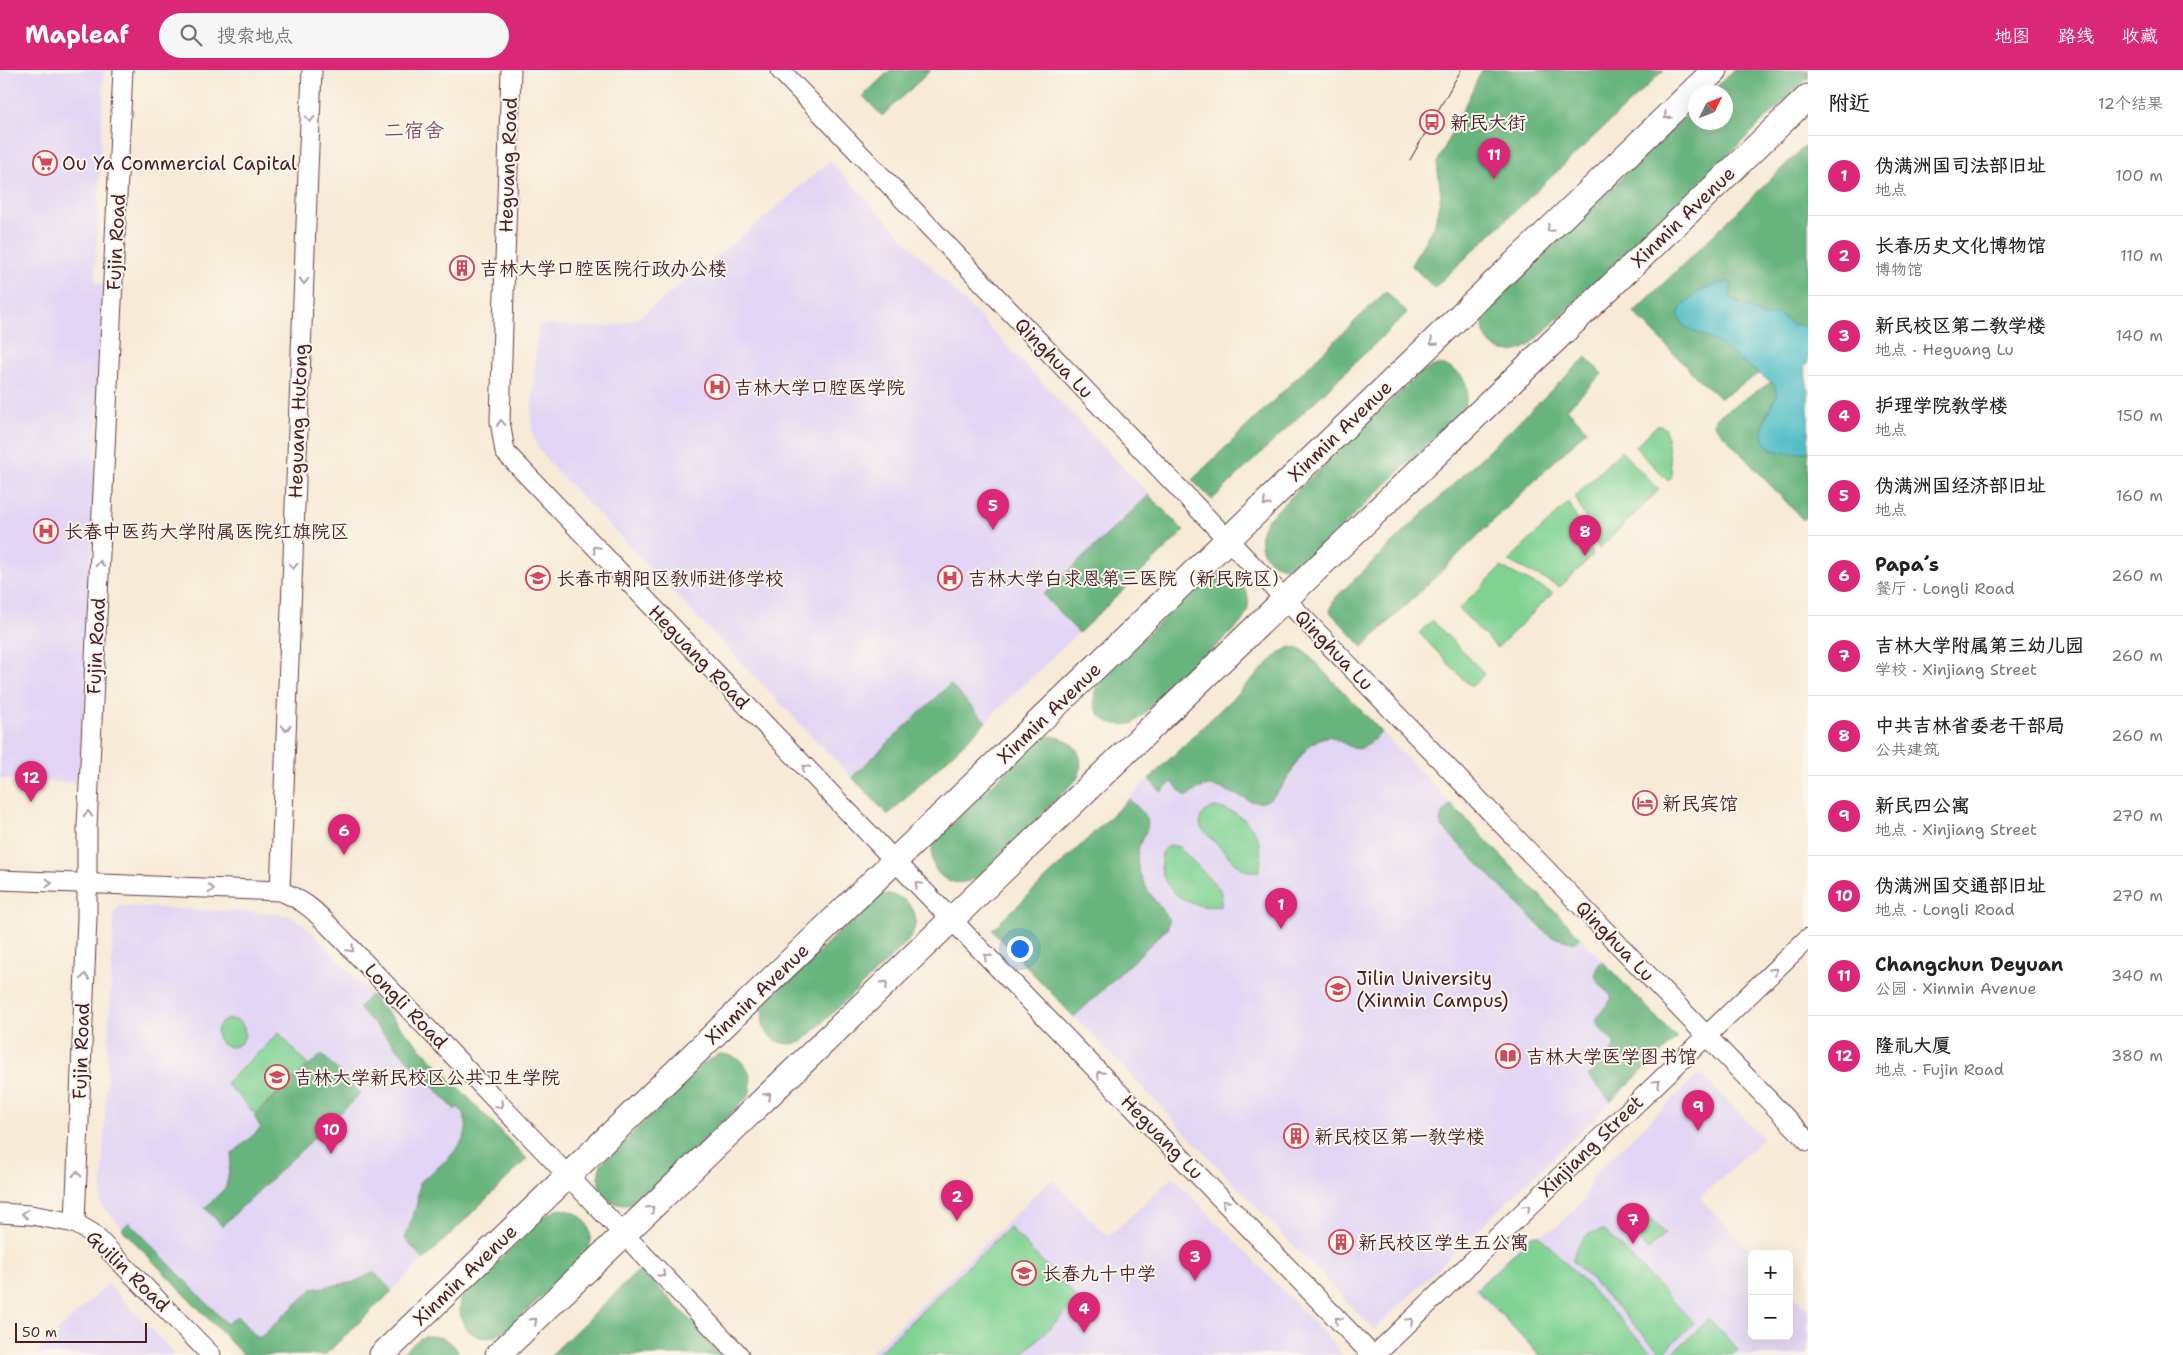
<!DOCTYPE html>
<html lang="zh">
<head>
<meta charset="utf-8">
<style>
	body { margin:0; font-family:"Shantell Sans","LXGW WenKai TC",sans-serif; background:#f6f6f6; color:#222 }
	.controls { position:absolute; right:15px; bottom:15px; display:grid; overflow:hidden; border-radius:8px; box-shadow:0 5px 20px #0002 }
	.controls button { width:45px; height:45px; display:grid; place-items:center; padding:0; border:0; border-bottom:1px solid #e0e0e0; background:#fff; color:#222; font:25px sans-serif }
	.compass { position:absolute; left:1688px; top:15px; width:45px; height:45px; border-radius:50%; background:#fff; box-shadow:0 5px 20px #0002; rotate:47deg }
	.scale { position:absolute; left:15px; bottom:12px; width:132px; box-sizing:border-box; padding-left:5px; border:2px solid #4a1f2b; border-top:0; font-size:14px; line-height:18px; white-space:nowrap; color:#4a1f2b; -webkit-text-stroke:4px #fbf7ec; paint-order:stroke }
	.you { position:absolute; left:1019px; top:878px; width:18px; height:18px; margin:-12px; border:4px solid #fff; border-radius:50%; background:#1a73e8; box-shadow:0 0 0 8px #1a73e833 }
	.badge { display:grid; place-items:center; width:32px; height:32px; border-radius:50%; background:#db2777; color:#fff; font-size:16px; font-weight:700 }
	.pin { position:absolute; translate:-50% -41px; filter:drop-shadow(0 1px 2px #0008) }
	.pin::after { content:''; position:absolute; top:26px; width:18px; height:15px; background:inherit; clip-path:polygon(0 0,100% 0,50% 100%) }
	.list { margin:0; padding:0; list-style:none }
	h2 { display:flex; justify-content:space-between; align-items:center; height:65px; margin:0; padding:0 20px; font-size:21px }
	h2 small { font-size:16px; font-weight:400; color:#767676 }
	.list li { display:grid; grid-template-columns:32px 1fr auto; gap:15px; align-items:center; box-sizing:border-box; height:80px; padding:0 20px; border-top:1px solid #e0e0e0 }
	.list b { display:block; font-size:19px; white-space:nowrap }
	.list p { margin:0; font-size:16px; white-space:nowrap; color:#767676 }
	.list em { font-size:16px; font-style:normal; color:#767676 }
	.icon { flex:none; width:28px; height:28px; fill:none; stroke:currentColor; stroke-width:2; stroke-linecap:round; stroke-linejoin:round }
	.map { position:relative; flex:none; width:1808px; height:1285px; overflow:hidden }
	header { display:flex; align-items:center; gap:30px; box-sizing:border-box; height:70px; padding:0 25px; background:#db2777; color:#fff }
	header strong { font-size:24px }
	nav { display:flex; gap:28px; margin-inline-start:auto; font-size:18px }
	.search { width:350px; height:45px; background:#f6f6f6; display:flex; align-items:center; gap:12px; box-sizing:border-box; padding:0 18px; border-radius:28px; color:#767676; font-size:19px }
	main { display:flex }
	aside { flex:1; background:#fff }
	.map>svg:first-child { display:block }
</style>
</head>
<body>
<header>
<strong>Mapleaf</strong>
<div class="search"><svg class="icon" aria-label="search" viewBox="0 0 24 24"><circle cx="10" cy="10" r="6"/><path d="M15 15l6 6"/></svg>搜索地点</div>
<nav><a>地图</a><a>路线</a><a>收藏</a></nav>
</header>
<main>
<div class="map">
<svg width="1808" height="1285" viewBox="0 0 1808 1285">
	<rect width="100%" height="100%" fill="#fbf7ec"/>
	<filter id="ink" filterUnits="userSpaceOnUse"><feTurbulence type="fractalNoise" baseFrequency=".02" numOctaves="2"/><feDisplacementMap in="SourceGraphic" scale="10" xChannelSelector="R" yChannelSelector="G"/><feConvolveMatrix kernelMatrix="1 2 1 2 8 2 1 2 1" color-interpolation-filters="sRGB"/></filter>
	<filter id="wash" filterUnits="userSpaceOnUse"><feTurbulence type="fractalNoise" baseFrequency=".0096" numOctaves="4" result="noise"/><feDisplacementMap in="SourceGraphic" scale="20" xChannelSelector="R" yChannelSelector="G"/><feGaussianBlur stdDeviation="1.12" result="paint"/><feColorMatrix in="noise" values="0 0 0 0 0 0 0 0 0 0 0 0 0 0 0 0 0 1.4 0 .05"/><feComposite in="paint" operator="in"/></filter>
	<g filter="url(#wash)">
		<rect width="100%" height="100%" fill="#f7ead6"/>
		<g fill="#e1d4f4">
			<polygon points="0,0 104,0 95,213 104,214 81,713 0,709"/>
			<polygon points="830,91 1184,461 888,745 549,393 539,379 533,366 531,349 538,254 600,257 619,255 640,247 762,150"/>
			<polygon points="1291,577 1303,580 1677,968 1374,1260 992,860 1280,582"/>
			<polygon points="120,836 271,843 288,845 304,854 527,1089 325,1285 243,1285 101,1135 114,843"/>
			<polygon points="1700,1003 1763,1068 1700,1128 1754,1184 1752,1184 1752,1266 1789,1266 1789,1221 1808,1240 1808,1285 1538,1285 1474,1219 1531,1165 1554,1159 1584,1130 1592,1106"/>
			<polygon points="1173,1107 1339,1279 1341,1285 868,1285 1052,1109 1108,1167"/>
			<polygon points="108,1214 176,1285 33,1285"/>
		</g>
		<g fill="#80d293" stroke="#65785f">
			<polygon points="1657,355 1662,356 1666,359 1672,407 1668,411 1635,377"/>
			<polygon points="1621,381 1659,420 1599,479 1575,426"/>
			<polygon points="1569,432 1593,485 1560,517 1508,491"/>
			<polygon points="1501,497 1553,523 1497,578 1459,539"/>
			<polygon points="1432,550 1485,604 1471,617 1419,563"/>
			<path d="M1214 737C1248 742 1267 767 1259 801H1247L1240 798 1201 758C1197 746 1205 741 1214 737Z"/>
			<path d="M1169 775 1179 777 1219 818 1221 823V836C1189 841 1154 818 1162 783Z"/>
			<circle cx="231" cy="963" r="14"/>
			<polygon points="279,963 308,995 255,1044 226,1013"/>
			<polygon points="1642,1140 1665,1164 1648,1180 1625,1156"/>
			<polygon points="1009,1157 1079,1230 1021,1285 876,1285"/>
			<path d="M1605 1160 1694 1253 1662 1284 1573 1191C1576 1172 1585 1162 1605 1160Z"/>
			<polygon points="1539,1165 1654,1285 1540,1285 1477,1219 1532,1166"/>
			<polygon points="1709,1249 1738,1280 1733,1285 1671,1285"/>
		</g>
		<g fill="#68b47d" stroke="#596a54">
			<polygon points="890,0 931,0 882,46 863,26"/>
			<polygon points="1482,0 1664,0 1434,218 1411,195 1435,153 1441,125 1437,93"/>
			<path d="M1734 0H1808V8L1530 275C1499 296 1468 264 1491 233L1695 37 1696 52H1726V22H1711Z"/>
			<path d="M1808 73V257L1792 254 1782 246C1760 248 1765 247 1747 236 1741 232 1735 233 1730 226L1732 216 1702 219 1679 242 1682 254 1686 258 1719 273 1759 304 1720 328 1701 312 1634 242Z"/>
			<polygon points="1386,221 1407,243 1212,430 1192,410"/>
			<polygon points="1586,287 1602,304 1567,339 1587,360 1363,577 1330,542 1334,529"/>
			<path d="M1436 295C1464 296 1477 321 1459 344L1307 490C1276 511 1245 478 1269 448L1420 303Z"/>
			<polygon points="1771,312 1776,318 1777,325 1764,350 1763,360 1768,374 1780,382 1808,382 1808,445 1803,450 1714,355 1715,348"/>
			<polygon points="1149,425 1184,461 1079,563 1043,525"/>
			<path d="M1217 505C1246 506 1258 531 1240 554L1134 653C1102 662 1082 634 1102 607L1201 513Z"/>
			<path d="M1291 577 1303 580 1382 662C1355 688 1358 679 1329 666 1295 672 1292 718 1266 731 1251 738 1226 715 1207 716 1201 717 1192 723 1186 727L1172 712 1161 722 1149 709 1280 582Z"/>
			<polygon points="950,614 986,652 888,745 852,707"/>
			<path d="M1049 666C1073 667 1087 685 1078 708L979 806C952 824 924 803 934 772L1034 674Z"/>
			<path d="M1129 729C1134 734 1144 742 1147 749 1150 758 1144 763 1141 771 1128 799 1152 828 1169 848L1168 858 1074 947 992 860Z"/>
			<polygon points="1451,734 1580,867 1574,873 1549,866 1442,757 1440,752 1442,744"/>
			<path d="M884 824C913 825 925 849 907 872L802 972C775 980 755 961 765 933L876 826Z"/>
			<path d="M1602 891 1677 968 1611 1031 1588 1006 1610 985 1615 974C1594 950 1589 955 1611 930V926C1600 914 1587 906 1602 891Z"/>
			<path d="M370 925 527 1089 424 1190 405 1169 417 1134 419 1113C439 1095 485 1067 458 1037L455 1040 359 938Z"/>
			<polygon points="322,984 360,1024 222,1156 205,1138 226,1117 232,1084 261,1058 254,1046"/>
			<path d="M720 984C744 985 756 1003 749 1026L646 1128C618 1147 590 1125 601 1094L705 992Z"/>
			<path d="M559 1139C583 1140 596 1158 588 1181L507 1260C480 1280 452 1258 462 1226L543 1147Z"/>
			<polygon points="129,1152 227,1254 237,1246 257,1267 261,1267 312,1219 354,1212 374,1202 392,1221 325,1285 243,1285 122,1159"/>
			<polygon points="638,1201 645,1203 724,1285 551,1285"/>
			<path d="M428 1266C443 1266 454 1271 459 1285H400L420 1268Z"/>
		</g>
		<path fill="#4fbdc6" stroke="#4c6e78" d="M1728 212 1732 214 1730 226 1735 232 1748 237 1762 247 1779 244 1792 254 1808 257V291L1804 298 1808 320V382C1799 382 1788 384 1780 382 1749 375 1768 341 1777 325L1774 314 1740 291 1719 273 1686 258 1679 248V242C1688 225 1709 214 1728 212Z"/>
	</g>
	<g filter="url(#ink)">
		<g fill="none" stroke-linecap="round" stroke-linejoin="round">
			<defs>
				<g id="minor">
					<polyline points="511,0 500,351 505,382 895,791 1372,1285"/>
					<polyline points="780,0 1228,470 1808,1071"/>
					<path d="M0 810 280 821C311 833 320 847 343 870L739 1285"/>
					<polyline points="280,821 312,0"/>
					<polyline points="0,1143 31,1145 75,1153 92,1163 211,1285"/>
					<polyline points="75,1153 87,848 87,757 123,0"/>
					<polyline points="1375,1285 1808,868"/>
				</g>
				<g id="major">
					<polyline points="382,1285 1715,0"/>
					<polyline points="498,1285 1808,27"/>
				</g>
			</defs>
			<use href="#minor" stroke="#643d45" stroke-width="21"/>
			<use href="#major" stroke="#643d45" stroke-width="27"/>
			<use href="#minor" stroke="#fff" stroke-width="19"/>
			<use href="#major" stroke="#fff" stroke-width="25"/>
			<polyline stroke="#4a1f2b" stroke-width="1" points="1410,90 1461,0"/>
		</g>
		<defs><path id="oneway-chevron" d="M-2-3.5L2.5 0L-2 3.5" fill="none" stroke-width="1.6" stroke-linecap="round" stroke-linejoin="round" transform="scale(1.25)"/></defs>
		<g stroke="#ae9aa0">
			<use href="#oneway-chevron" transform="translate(1667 46) rotate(136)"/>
			<use href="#oneway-chevron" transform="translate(310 49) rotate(92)"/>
			<use href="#oneway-chevron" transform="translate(1550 159) rotate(136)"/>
			<use href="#oneway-chevron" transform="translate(304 211) rotate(92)"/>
			<use href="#oneway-chevron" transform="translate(1433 272) rotate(136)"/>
			<use href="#oneway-chevron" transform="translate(501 353) rotate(-95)"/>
			<use href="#oneway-chevron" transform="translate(1266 433) rotate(136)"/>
			<use href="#oneway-chevron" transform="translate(596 479) rotate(-134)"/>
			<use href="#oneway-chevron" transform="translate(100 494) rotate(-87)"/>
			<use href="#oneway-chevron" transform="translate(293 496) rotate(92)"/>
			<use href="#oneway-chevron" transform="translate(286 658) rotate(92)"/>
			<use href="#oneway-chevron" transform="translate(805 698) rotate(-134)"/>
			<use href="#oneway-chevron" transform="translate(88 744) rotate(-87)"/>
			<use href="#oneway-chevron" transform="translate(49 813) rotate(3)"/>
			<use href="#oneway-chevron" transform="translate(918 815) rotate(-134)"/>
			<use href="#oneway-chevron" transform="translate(211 819) rotate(2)"/>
			<use href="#oneway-chevron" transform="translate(351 879) rotate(46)"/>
			<use href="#oneway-chevron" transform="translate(987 887) rotate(-134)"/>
			<use href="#oneway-chevron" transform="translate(1774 901) rotate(-44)"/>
			<use href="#oneway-chevron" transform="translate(85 907) rotate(-88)"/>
			<use href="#oneway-chevron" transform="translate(885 914) rotate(-44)"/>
			<use href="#oneway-chevron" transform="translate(1100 1004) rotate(-134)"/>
			<use href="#oneway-chevron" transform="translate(1657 1013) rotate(-44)"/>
			<use href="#oneway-chevron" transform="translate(768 1026) rotate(-44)"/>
			<use href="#oneway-chevron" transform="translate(500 1035) rotate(46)"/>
			<use href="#oneway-chevron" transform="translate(77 1104) rotate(-88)"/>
			<use href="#oneway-chevron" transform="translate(1225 1133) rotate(-134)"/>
			<use href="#oneway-chevron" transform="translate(1527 1138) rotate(-44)"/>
			<use href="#oneway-chevron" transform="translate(651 1139) rotate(-44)"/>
			<use href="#oneway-chevron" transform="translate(25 1144) rotate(-176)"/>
			<use href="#oneway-chevron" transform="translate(662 1204) rotate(46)"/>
			<use href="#oneway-chevron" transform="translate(1338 1250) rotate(-134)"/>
			<use href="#oneway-chevron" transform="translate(534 1251) rotate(-44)"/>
			<use href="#oneway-chevron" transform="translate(1410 1251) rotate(-44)"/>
		</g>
	</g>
	<defs>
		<symbol id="bus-ring" viewBox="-11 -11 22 22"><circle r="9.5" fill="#fbf7ec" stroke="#d1495b" stroke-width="1.5"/><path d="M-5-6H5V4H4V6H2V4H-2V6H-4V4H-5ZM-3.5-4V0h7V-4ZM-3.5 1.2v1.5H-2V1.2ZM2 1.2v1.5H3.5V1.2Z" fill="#d1495b"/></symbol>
		<symbol id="supermarket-ring" viewBox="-11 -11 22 22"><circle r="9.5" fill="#fbf7ec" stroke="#d1495b" stroke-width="1.5"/><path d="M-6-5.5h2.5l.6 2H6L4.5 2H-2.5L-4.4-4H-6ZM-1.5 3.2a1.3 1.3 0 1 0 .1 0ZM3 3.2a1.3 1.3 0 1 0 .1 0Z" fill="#d1495b"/></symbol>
		<symbol id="building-ring" viewBox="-11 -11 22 22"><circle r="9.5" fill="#fbf7ec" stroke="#d1495b" stroke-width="1.5"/><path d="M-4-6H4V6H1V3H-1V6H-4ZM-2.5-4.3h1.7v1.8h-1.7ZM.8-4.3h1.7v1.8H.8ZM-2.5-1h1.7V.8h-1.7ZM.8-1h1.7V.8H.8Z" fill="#d1495b"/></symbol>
		<symbol id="hospital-ring" viewBox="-11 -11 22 22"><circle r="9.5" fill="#fbf7ec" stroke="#d1495b" stroke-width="1.5"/><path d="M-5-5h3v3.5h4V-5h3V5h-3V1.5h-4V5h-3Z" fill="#d1495b"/></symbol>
		<symbol id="university-ring" viewBox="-11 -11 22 22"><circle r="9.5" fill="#fbf7ec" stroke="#d1495b" stroke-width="1.5"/><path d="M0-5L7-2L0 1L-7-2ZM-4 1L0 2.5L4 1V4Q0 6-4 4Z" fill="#d1495b"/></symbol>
		<symbol id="hotel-ring" viewBox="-11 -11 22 22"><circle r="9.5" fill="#fbf7ec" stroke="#d1495b" stroke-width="1.5"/><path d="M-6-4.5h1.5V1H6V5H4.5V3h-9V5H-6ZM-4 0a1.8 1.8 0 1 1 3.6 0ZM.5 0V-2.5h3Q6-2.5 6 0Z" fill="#d1495b"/></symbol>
		<symbol id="library-ring" viewBox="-11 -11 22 22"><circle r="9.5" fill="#fbf7ec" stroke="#d1495b" stroke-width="1.5"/><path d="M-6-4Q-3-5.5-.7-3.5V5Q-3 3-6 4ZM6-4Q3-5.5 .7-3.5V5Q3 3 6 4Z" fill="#d1495b"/></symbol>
		<symbol id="school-ring" viewBox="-11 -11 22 22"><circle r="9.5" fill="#fbf7ec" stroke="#d1495b" stroke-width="1.5"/><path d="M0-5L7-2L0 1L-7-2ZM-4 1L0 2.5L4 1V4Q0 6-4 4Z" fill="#d1495b"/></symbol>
	</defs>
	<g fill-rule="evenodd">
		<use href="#bus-ring" x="1418" y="38" width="28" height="28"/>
		<use href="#supermarket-ring" x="31" y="79" width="28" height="28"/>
		<use href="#building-ring" x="448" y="184" width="28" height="28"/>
		<use href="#hospital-ring" x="703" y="303" width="28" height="28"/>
		<use href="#hospital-ring" x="32" y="447" width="28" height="28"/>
		<use href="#university-ring" x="524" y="494" width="28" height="28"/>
		<use href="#hospital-ring" x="936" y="494" width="28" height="28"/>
		<use href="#hotel-ring" x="1631" y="719" width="28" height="28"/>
		<use href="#university-ring" x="1324" y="905" width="28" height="28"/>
		<use href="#library-ring" x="1494" y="972" width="28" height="28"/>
		<use href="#university-ring" x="263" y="993" width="28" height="28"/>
		<use href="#building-ring" x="1282" y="1052" width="28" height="28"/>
		<use href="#building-ring" x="1327" y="1158" width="28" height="28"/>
		<use href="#school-ring" x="1010" y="1189" width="28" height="28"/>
	</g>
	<g text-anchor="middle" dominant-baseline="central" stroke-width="4" stroke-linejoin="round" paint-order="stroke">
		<g font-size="19" fill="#4a1f2b" stroke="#fbf7ec" text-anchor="start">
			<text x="1450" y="52">新民大街</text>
			<text x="62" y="93">Ou Ya Commercial Capital</text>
			<text x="480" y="198">吉林大学口腔医院行政办公楼</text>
			<text x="734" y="317">吉林大学口腔医学院</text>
			<text x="64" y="461">长春中医药大学附属医院红旗院区</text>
			<text x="556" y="508">长春市朝阳区教师进修学校</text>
			<text x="968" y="508">吉林大学白求恩第三医院（新民院区）</text>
			<text x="1662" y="733">新民宾馆</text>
			<text x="1356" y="908">Jilin University<tspan x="1356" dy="22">(Xinmin Campus)</tspan></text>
			<text x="1526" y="986">吉林大学医学图书馆</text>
			<text x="294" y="1007">吉林大学新民校区公共卫生学院</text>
			<text x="1314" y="1066">新民校区第一教学楼</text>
			<text x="1358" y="1172">新民校区学生五公寓</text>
			<text x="1042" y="1203">长春九十中学</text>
		</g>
		<g font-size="19" fill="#4a1f2b" stroke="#fbf7ec">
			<text transform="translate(508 95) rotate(-88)">Heguang Road</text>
			<text transform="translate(1683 147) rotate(-44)">Xinmin Avenue</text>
			<text transform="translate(116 172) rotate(-87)">Fujin Road</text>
			<text transform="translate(1054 288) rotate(46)">Qinghua Lu</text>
			<text transform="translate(298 351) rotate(-88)">Heguang Hutong</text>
			<text transform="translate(1340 361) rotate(-44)">Xinmin Avenue</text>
			<text transform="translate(96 576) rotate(-87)">Fujin Road</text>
			<text transform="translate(1334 580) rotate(46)">Qinghua Lu</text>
			<text transform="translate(699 587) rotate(46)">Heguang Road</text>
			<text transform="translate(1049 643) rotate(-44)">Xinmin Avenue</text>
			<text transform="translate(1615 871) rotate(46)">Qinghua Lu</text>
			<text transform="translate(757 924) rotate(-44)">Xinmin Avenue</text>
			<text transform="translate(406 936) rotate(46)">Longli Road</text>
			<text transform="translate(81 981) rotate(-88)">Fujin Road</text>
			<text transform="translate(1162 1067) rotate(46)">Heguang Lu</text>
			<text transform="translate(1591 1076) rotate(-44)">Xinjiang Street</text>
			<text transform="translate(128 1201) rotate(44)">Guilin Road</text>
			<text transform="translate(465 1205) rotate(-44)">Xinmin Avenue</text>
		</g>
		<g font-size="20" fill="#7a4d64" stroke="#fbf7ec">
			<text x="414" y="60">二宿舍</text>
		</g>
	</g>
</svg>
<div class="controls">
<button>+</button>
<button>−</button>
</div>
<svg class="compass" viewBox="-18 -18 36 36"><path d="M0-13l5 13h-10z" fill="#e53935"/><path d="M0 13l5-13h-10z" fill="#767676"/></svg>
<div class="scale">50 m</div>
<div class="you"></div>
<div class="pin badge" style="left:1281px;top:859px">1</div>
<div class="pin badge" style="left:957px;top:1151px">2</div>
<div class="pin badge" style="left:1195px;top:1211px">3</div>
<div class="pin badge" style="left:1084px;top:1263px">4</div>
<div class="pin badge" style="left:993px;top:460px">5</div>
<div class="pin badge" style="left:344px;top:785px">6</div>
<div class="pin badge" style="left:1633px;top:1174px">7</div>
<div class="pin badge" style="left:1585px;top:486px">8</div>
<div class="pin badge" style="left:1698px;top:1061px">9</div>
<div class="pin badge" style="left:331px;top:1084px">10</div>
<div class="pin badge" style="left:1494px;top:109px">11</div>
<div class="pin badge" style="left:31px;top:732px">12</div>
</div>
<aside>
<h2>附近<small>12个结果</small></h2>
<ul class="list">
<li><span class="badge">1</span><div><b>伪满洲国司法部旧址</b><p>地点</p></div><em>100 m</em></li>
<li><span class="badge">2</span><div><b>长春历史文化博物馆</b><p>博物馆</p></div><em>110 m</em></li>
<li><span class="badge">3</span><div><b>新民校区第二教学楼</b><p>地点 · Heguang Lu</p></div><em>140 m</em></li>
<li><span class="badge">4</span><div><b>护理学院教学楼</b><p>地点</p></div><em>150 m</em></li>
<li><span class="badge">5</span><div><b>伪满洲国经济部旧址</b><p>地点</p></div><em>160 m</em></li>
<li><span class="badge">6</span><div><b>Papa´s</b><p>餐厅 · Longli Road</p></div><em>260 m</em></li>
<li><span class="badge">7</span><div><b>吉林大学附属第三幼儿园</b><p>学校 · Xinjiang Street</p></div><em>260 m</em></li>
<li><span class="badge">8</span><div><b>中共吉林省委老干部局</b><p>公共建筑</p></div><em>260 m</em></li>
<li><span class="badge">9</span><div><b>新民四公寓</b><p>地点 · Xinjiang Street</p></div><em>270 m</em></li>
<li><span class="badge">10</span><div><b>伪满洲国交通部旧址</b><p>地点 · Longli Road</p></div><em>270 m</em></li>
<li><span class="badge">11</span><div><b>Changchun Deyuan</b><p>公园 · Xinmin Avenue</p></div><em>340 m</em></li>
<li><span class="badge">12</span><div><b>隆礼大厦</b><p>地点 · Fujin Road</p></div><em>380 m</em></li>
</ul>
</aside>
</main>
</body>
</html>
